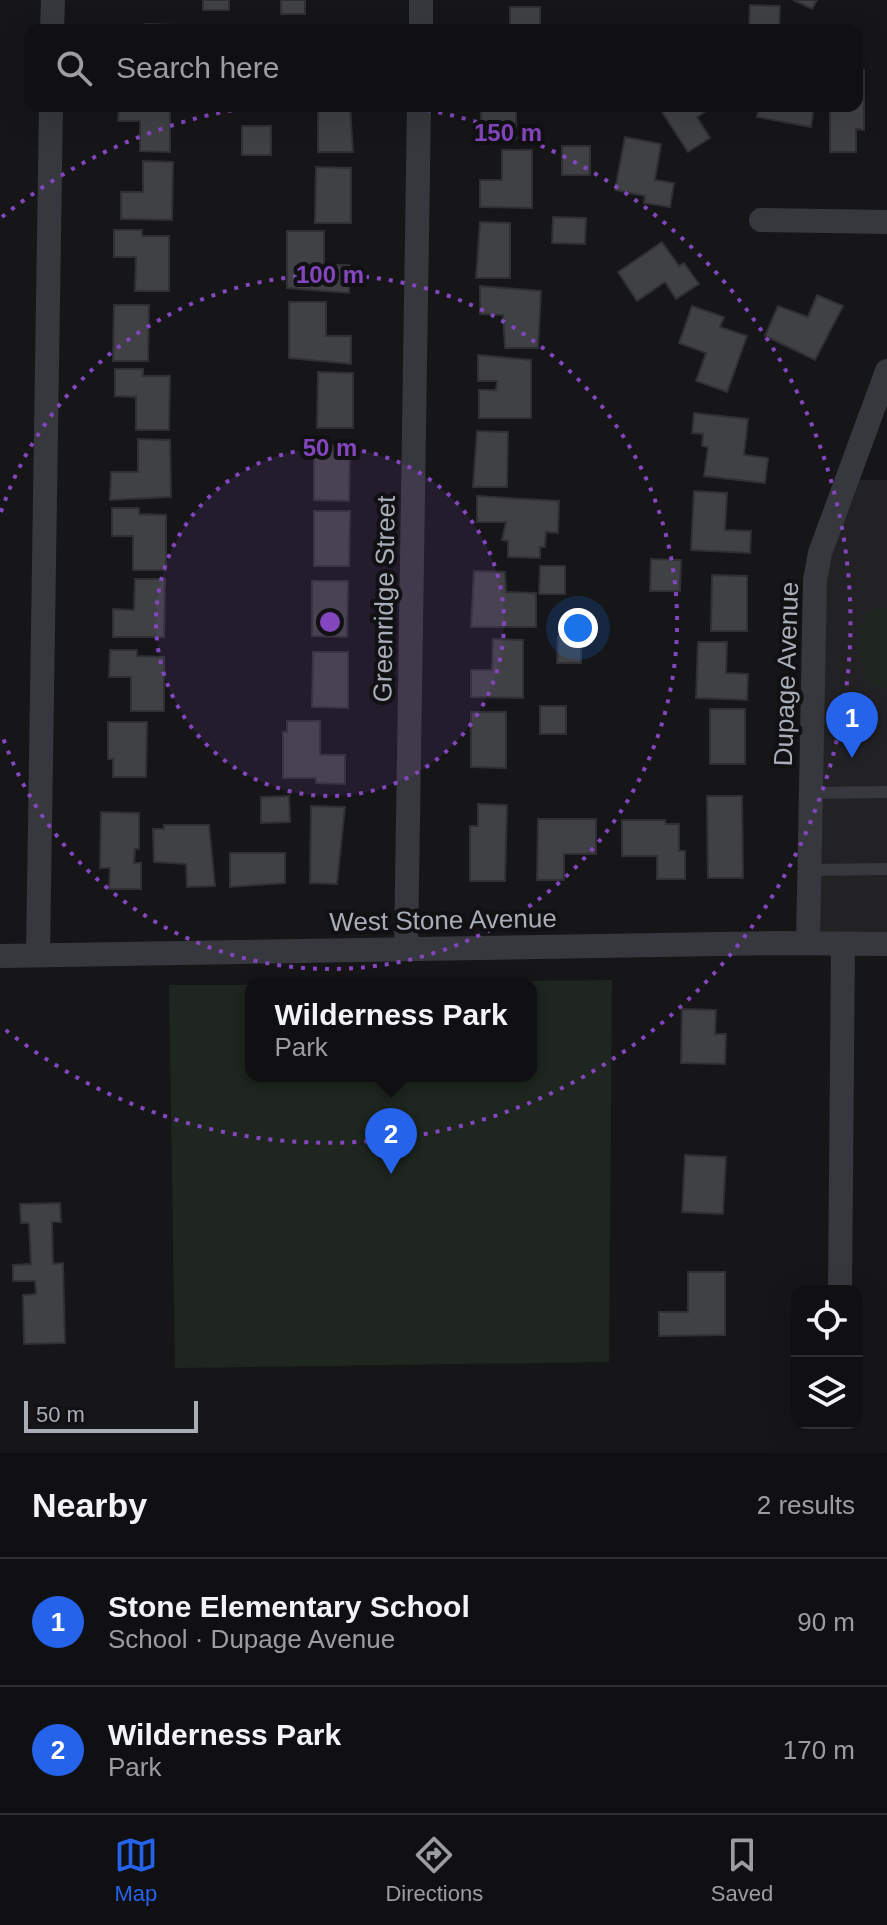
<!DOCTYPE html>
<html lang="en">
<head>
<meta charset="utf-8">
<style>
	body { margin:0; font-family:Helvetica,sans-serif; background:#1e1e20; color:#f1f3f6 }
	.controls { position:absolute; right:24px; bottom:24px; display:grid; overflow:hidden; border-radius:16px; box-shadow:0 8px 32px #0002 }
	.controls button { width:72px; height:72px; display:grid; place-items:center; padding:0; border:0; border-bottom:2px solid #303032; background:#101012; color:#f1f3f6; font:40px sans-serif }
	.scale { position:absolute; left:24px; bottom:20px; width:174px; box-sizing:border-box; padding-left:8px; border:4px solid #a8adb8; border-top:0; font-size:22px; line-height:28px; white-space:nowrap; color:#a8adb8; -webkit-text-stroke:6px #111113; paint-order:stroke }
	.you { position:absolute; left:578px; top:628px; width:28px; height:28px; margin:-20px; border:6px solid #fff; border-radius:50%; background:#1a73e8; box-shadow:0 0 0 12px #1a73e833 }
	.badge { display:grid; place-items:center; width:52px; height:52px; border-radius:50%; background:#2563eb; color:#fff; font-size:26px; font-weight:700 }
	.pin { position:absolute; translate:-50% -66px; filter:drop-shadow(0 2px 4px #0008) }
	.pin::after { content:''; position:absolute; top:42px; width:28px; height:24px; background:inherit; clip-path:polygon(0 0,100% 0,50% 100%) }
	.popup { position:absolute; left:245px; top:978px; width:292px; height:104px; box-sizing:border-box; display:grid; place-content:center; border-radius:16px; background:#101012; filter:drop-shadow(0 2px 6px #0005); font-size:26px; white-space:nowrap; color:#9c9d9f }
	.popup b { font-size:30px; color:#f1f3f6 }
	.popup::after { content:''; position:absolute; left:50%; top:100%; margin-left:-16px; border:16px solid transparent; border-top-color:#101012 }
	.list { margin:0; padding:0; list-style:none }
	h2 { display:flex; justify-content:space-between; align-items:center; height:104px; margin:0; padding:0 32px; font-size:34px }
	h2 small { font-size:26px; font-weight:400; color:#9c9d9f }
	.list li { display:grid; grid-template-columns:52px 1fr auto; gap:24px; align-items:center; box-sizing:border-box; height:128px; padding:0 32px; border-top:2px solid #303032 }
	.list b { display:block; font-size:30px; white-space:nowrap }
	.list p { margin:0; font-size:26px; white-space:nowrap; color:#9c9d9f }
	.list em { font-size:26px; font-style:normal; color:#9c9d9f }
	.icon { flex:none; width:44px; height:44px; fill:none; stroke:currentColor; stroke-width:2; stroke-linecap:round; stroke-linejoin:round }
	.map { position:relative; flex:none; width:887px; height:1453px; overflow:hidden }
	.search { position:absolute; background:#101012; box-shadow:0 8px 32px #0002; left:24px; right:24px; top:24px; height:88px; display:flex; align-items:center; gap:20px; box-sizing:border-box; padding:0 28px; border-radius:16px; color:#9c9d9f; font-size:30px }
	.sheet { height:360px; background:#101012 }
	nav { display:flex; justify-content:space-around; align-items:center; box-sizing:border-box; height:112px; border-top:2px solid #303032; background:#101012; font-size:22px; color:#9c9d9f }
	nav a { display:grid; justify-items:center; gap:4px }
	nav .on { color:#2563eb }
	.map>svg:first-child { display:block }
</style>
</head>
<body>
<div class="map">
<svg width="887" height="1453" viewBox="0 0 887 1453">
	<rect width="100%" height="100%" fill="#161618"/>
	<polygon fill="#222225" points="855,480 887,480 887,940 813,942 822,576"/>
	<g fill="#1e261f">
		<polygon points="887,609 887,687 878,688 863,674 861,632 867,610"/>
		<polygon points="612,980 609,1362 175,1368 169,985 251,985 251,1076 531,1076 531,984 299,984"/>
	</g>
	<g fill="#404145" stroke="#303034" stroke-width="2">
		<rect x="203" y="0" width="26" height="10"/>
		<rect x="281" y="0" width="24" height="14"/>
		<polygon points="793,0 817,0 812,9"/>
		<polygon points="750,5 780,6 779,30 749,30"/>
		<rect x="510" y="7" width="30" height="23"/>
		<polygon points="145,24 177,25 177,30 145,30"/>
		<polygon points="857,70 864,70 864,130 856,129 856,152 830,152 830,106 857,106"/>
		<polygon points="119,106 170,106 170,152 140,151 140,121 118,121"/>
		<polygon points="318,106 350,106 353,152 318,152"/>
		<polygon points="516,106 516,139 481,138 481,107"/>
		<polygon points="658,106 714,106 697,117 710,138 688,152"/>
		<polygon points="759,106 814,106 811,127 757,117"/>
		<rect x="242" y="126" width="29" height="29"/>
		<polygon points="625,137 661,144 655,180 674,183 670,207 644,203 645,196 615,190"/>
		<rect x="562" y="146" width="28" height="29"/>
		<polygon points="502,150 532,150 532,208 480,207 480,180 502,180"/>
		<polygon points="143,161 173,162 172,220 121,219 121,192 143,192"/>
		<polygon points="316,167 351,168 351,223 315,223"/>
		<polygon points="553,217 586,218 585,244 552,243"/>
		<polygon points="480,222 510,223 510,278 476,278"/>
		<polygon points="114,230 142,230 142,236 169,236 169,291 135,291 136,257 114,257"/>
		<polygon points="287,231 324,231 324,265 349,265 349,293 287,288"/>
		<polygon points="662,242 679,266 684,263 699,284 676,299 665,282 637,301 618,272"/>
		<polygon points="480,286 541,291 538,348 505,348 503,315 480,314"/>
		<polygon points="817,295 843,306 815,360 765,336 778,306 808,317"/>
		<polygon points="289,302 326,302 326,336 351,336 351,364 289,358"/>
		<polygon points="114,305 149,305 148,361 113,361"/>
		<polygon points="692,306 724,317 720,327 747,336 727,392 696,381 706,353 679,343"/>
		<polygon points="478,355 531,360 531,418 479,418 479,390 496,390 497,381 478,381"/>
		<polygon points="115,369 143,369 143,376 170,376 169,430 136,430 136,397 115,396"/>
		<polygon points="318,372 353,373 353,428 317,428"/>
		<polygon points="694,413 748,419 744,455 768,458 765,483 704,476 708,447 702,446 703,434 692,433"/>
		<polygon points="477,431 508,432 507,487 473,487"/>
		<polygon points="138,439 170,440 171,497 110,500 111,472 138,472"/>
		<polygon points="314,445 350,445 349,501 314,500"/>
		<polygon points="694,491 727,493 725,530 751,531 750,553 691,550"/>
		<polygon points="477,496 559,501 558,533 546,532 545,547 540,547 540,558 508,557 508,541 502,540 506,522 477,522"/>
		<polygon points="112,508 139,508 139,514 166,515 166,570 133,570 133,536 112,536"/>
		<polygon points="314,511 350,511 349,566 314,566"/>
		<polygon points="651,559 681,560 680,591 650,591"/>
		<polygon points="540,566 565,566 565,594 539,594"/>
		<polygon points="474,571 505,572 506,592 536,593 536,627 471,627"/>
		<polygon points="712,575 747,576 747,631 711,631"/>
		<polygon points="135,579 165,579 164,637 113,637 113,609 134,610"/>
		<polygon points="312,581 348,581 347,637 312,636"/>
		<polygon points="558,636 581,636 581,663 557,663"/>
		<polygon points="493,639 523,640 523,698 471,697 471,670 492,670"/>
		<polygon points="698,642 727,642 726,673 748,674 747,700 696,698"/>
		<polygon points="110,650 137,650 137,656 164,657 164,711 131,711 131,677 109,677"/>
		<polygon points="313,652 348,652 348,708 312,707"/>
		<rect x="540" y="706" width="26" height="28"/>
		<rect x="710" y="709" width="35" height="55"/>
		<polygon points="471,712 506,712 506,768 471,767"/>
		<polygon points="287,721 320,721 320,755 345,755 345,784 316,783 316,778 283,778 283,732 287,732"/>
		<polygon points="108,722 147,722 146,777 113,777 113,759 108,759"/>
		<polygon points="289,796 290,822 261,823 261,797"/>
		<polygon points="707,796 742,796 743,878 708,878"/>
		<polygon points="478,804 507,805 505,881 470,881 470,826 478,826"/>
		<polygon points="311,806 345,807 337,884 310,883"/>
		<polygon points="101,812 139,813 139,849 135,849 134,863 141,863 141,889 109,889 110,868 100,868"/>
		<polygon points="538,819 596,819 596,854 564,854 564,880 537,880"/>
		<polygon points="622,820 665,820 666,824 679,824 679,851 685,851 685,879 657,879 657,856 622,856"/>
		<polygon points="164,825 209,825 215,886 187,887 186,864 154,862 153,829 164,829"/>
		<polygon points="230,853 285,853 285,883 230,887"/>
		<polygon points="682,1009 716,1010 715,1034 726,1034 725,1064 681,1063"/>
		<polygon points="685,1155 726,1157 723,1214 682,1212"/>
		<polygon points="60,1203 61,1222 52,1222 53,1264 63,1263 65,1343 24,1344 23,1295 36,1294 35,1281 13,1281 13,1265 31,1264 29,1223 21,1223 20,1204"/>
		<polygon points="688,1272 725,1272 725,1335 659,1336 659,1312 688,1312"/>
	</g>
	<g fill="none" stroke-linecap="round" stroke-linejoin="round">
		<g stroke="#37383d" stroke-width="12">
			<polyline points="810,793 887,792"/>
			<polyline points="809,870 887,869"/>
		</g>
		<g stroke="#37383d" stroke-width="24">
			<polyline points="52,30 53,0"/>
			<polyline points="421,30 421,0"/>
			<polyline points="761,220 887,222"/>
			<polyline points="808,943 815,580 820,553 887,371"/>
			<polyline points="406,949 419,106"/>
			<polyline points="38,955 51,106"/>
			<polyline points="0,956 777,943 887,944"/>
			<polyline points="840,1291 843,944"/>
		</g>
	</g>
	<circle cx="330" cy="622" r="174" fill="#8446be" fill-opacity=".12"/>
	<g fill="none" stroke="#8446be" stroke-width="4" stroke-dasharray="4 8">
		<circle cx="330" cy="622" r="174"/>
		<path d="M1 512A347 347 0 1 1 1 732"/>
		<path d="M2 217A521 521 0 0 1 257 106M403 106A521 521 0 1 1 2 1027"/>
	</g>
	<g text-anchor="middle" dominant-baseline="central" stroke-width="8" stroke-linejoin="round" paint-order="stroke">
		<g font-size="26" fill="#a8adb8" stroke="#111113">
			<text transform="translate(384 599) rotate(-89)">Greenridge Street</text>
			<text transform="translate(786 674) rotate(-88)">Dupage Avenue</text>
			<text transform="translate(443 920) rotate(-1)">West Stone Avenue</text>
		</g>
	</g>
	<circle cx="330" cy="622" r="12" fill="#8446be" stroke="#111113" stroke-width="4"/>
	<g font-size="24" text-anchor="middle" font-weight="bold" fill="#8446be" stroke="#111113" stroke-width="8" stroke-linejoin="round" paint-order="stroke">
		<text x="508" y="141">150 m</text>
		<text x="330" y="283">100 m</text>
		<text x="330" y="456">50 m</text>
	</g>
</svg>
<div class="controls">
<button><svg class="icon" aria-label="locate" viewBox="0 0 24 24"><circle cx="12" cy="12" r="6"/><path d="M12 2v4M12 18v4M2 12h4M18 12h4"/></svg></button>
<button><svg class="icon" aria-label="layers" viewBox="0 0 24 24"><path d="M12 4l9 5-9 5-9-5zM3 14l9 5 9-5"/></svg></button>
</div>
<div class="scale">50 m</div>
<div class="you"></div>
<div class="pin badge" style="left:852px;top:758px">1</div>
<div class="pin badge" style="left:391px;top:1174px">2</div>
<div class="popup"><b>Wilderness Park</b>Park</div>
<div class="search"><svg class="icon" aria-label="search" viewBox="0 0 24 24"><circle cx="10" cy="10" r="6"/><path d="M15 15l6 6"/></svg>Search here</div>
</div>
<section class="sheet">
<h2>Nearby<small>2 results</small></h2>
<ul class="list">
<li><span class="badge">1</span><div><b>Stone Elementary School</b><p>School · Dupage Avenue</p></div><em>90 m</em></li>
<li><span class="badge">2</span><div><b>Wilderness Park</b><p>Park</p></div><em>170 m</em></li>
</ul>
</section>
<nav>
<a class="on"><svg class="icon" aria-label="map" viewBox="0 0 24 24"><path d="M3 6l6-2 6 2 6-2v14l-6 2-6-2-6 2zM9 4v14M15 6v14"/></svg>Map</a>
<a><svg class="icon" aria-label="directions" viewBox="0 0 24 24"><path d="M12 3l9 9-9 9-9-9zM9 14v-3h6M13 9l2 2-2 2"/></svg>Directions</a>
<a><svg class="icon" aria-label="saved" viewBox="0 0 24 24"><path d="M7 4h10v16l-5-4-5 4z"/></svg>Saved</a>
</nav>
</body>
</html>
